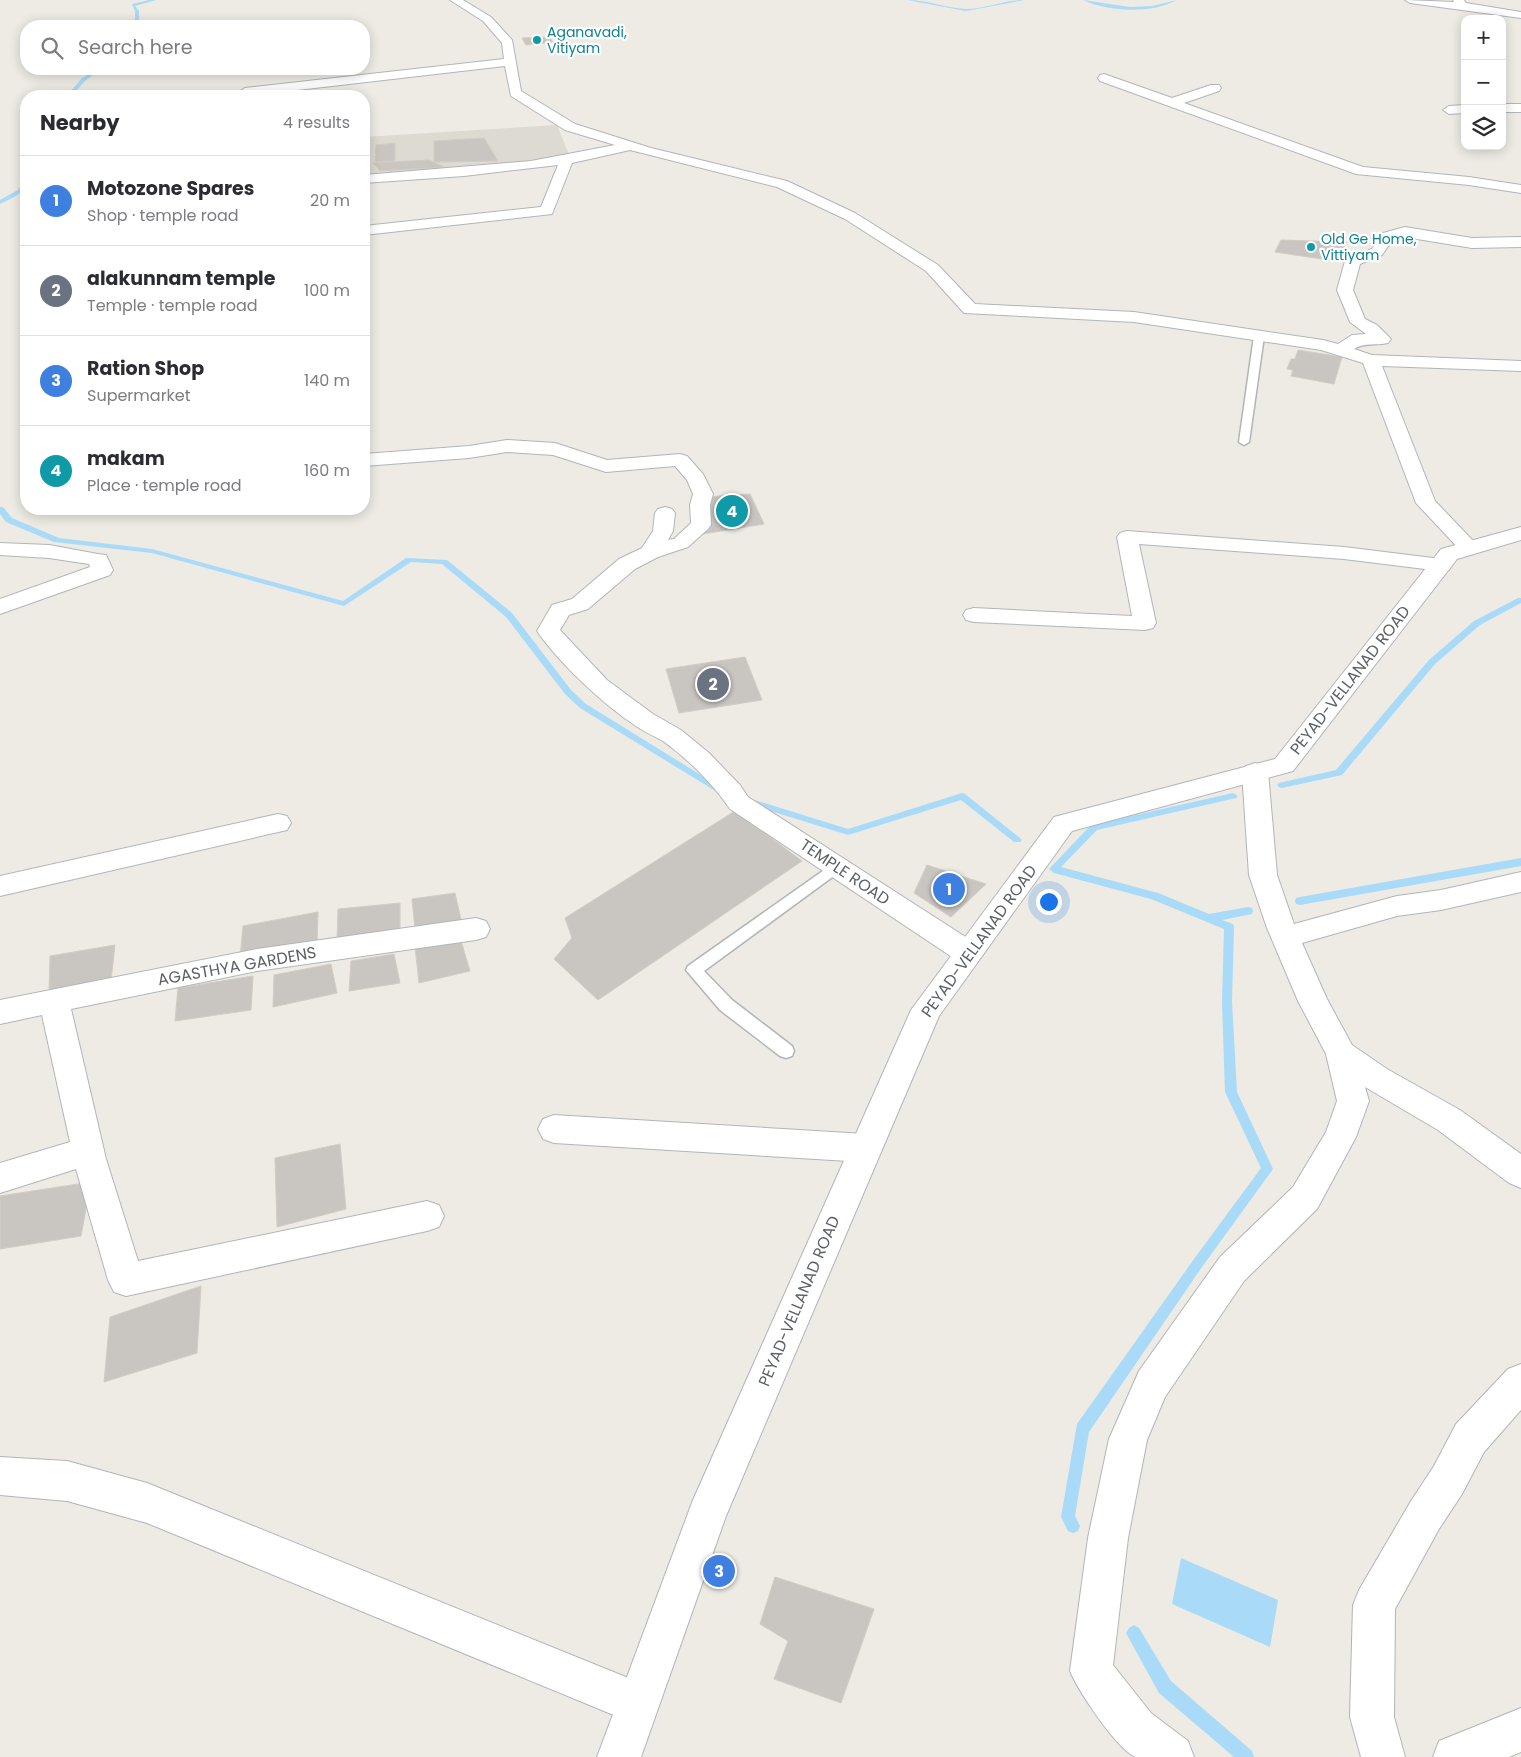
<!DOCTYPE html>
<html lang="en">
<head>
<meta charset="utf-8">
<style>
	body { margin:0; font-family:Poppins,sans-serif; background:#f7f7f7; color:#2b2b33 }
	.controls { position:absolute; right:15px; top:15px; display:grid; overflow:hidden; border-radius:10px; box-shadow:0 2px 12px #0003 }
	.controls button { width:45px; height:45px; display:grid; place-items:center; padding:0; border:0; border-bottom:1px solid #e1e1e2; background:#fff; color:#2b2b33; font:25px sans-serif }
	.you { position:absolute; left:1048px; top:901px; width:18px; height:18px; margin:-12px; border:4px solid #fff; border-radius:50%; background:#1a73e8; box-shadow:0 0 0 8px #1a73e833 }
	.badge { display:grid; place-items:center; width:32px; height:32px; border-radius:50%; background:#0f766e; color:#fff; font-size:16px; font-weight:700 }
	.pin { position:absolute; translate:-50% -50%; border:2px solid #fff; box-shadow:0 1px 5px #0006 }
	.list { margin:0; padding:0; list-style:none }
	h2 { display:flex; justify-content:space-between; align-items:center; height:65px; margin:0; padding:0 20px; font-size:21px }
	h2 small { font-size:16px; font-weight:400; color:#7c7c81 }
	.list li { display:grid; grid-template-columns:32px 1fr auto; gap:15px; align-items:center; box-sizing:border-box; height:90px; padding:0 20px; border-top:1px solid #e1e1e2 }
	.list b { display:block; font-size:19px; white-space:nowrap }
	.list p { margin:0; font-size:16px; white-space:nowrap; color:#7c7c81 }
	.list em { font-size:16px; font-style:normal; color:#7c7c81 }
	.icon { flex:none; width:28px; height:28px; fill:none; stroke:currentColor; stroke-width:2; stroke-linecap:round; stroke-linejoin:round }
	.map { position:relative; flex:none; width:1521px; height:1757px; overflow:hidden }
	.search { position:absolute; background:#fff; box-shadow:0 2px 12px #0003; left:20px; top:20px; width:350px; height:55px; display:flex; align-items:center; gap:12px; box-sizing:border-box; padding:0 18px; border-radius:20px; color:#7c7c81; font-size:19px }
	.panel { position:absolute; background:#fff; box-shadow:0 2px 12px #0003; left:20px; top:90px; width:350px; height:425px; border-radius:20px }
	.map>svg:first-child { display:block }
</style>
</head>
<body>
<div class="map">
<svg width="1521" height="1757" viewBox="0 0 1521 1757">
	<rect width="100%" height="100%" fill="#edebe4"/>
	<polygon fill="#dddad2" points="557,125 572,162 364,176 364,137"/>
	<polygon fill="#a9daf8" points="1181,1558 1278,1600 1270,1647 1172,1604"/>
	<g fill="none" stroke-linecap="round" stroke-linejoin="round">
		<g fill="#a9daf8" fill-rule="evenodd">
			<polygon points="149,0 156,0 135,6 139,11 139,19 128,26 124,26 135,19 135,11 132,4"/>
			<path d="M907 0C927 0 946 8 966 9 985 9 1004 0 1024 0L966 11Z"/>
			<path d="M1083 0 1130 7 1153 6 1177 0C1151 14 1109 12 1083 0Z"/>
			<polygon points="97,69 102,69 86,80 71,96 67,96 82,78"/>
			<path d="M24 181H26C26 193 10 199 0 204V200L18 190Z"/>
			<polygon points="0,507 3,507 12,518 59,538 152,549 343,601 406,558 447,560 512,613 571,690 586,704 725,790 720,793 717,792 580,708 565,694 506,617 442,564 411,562 344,606 152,553 54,542 6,522 0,514"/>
			<polygon points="1518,598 1521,598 1521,603 1480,625 1435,664 1342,775 1282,788 1279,787 1277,785 1279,783 1336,770 1429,660 1474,621"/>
			<polygon points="962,793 965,794 1020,838 1022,840 1020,842 1014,842 961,800 848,835 745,803 743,801 748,798 848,829"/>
			<polygon points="1233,793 1238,796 1236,798 1097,830 1061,867 1158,893 1209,914 1248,907 1252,908 1253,911 1252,914 1222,920 1233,924 1234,927 1232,1002 1237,1092 1273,1169 1202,1267 1089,1432 1075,1516 1080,1526 1078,1531 1073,1533 1068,1531 1061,1517 1077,1424 1194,1259 1261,1168 1225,1092 1222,1002 1224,929 1151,899 1054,873 1049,869 1091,825"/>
			<polygon points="1521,858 1521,866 1300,905 1296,904 1295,901 1296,898 1300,897"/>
			<polygon points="1134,1625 1139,1628 1171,1681 1252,1751 1254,1757 1234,1757 1159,1693 1126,1633 1129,1628"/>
		</g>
	</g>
	<g fill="#c9c6c2" stroke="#d2ccc3">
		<polygon points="549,37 553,42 526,45 522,38"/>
		<polygon points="484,138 498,161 434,162 434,141"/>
		<polygon points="395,143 395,161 375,162 376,145"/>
		<polygon points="429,160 444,167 380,171 373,163"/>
		<polygon points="1281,240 1347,242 1335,261 1275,252"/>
		<polygon points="1298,350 1342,357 1334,384 1291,376 1293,370 1287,369 1291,359 1295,359"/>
		<polygon points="750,494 764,524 703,534 706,497"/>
		<polygon points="745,657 762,700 679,713 666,669"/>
		<polygon points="735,811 802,861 598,1000 554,959 572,938 565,918"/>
		<polygon points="927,865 986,884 951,917 914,893"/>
		<polygon points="455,893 462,924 415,929 412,899"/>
		<polygon points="400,903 400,928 337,940 338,909"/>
		<polygon points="318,912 317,945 240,958 243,926"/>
		<polygon points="461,941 470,971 419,983 415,947"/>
		<polygon points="115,945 111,981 49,993 50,956"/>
		<polygon points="394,954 400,983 349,991 351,961"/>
		<polygon points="331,964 337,993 273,1007 274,975"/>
		<polygon points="253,976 251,1010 175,1021 178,988"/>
		<polygon points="340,1144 346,1209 277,1227 275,1158"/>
		<polygon points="91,1182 81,1236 0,1249 0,1196"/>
		<polygon points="201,1286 197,1353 104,1382 110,1317"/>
		<polygon points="775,1577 874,1609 841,1703 774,1679 788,1641 760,1624"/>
	</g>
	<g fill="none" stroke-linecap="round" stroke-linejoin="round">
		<defs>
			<g id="service">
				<polygon points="1259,333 1264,336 1249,442 1244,445 1239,442 1254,336"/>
				<polygon points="837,861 842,862 844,866 842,870 704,971 732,1000 792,1046 794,1051 792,1056 786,1058 780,1056 720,1010 686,970 688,966"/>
			</g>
			<g id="minor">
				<path d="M450 0H463L491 17 512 40 521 91 575 124 651 148 787 181 855 213 938 265 975 304 1134 312 1323 340 1338 344 1352 335 1366 334 1350 322 1337 290 1345 261 1347 258 1372 249 1383 233 1405 227 1472 238 1521 237V247L1472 248 1405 237 1393 239 1382 255 1360 264 1353 290 1365 319 1377 325 1391 339 1388 343C1376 346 1365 342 1354 349L1372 355 1521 361V371L1382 366 1435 501 1480 548 1476 552 1469 554 1462 552 1416 503 1363 363 1321 350 1134 322 964 313 926 271 845 219 777 187 630 150 572 163 552 214 364 235V226L541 207 558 165 464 176 364 183V175L531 161 615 145 565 130 511 96 505 66 245 96 239 92 245 88 504 59 502 43 483 21Z"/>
				<polygon points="1405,0 1454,2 1453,0 1464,0 1466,3 1521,12 1521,18 1410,3"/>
				<polygon points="1104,74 1172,98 1211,85 1219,85 1221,88 1219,91 1184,103 1363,167 1469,177 1521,185 1521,193 1469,185 1356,174 1100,81 1098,78 1100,75"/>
				<rect x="1502" y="104" width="19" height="8"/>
				<polygon points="1465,105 1465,113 1449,114 1443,110 1449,106"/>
				<path d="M507 440 555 443 607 460 680 454 687 456 703 474 713 494 710 505 711 525 708 529 688 547 658 557 635 569 588 609 569 615 560 630 607 680 653 714 681 730 709 753 740 785 748 797 978 945 982 953 978 961 968 964 958 961 730 809C713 784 688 759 663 741 654 736 645 732 636 726 604 705 558 662 537 631L552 605 572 599 619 559 642 548 653 531 655 513 658 509 665 507 672 509 675 513 673 531 668 540 674 539 691 523 690 505 693 494 687 480 675 466 606 472 553 455 507 452 469 458 364 466V454L469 446Z"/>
				<polygon points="1127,531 1344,547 1441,559 1449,560 1452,565 1449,570 1441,571 1344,559 1139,544 1156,623 1153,628 1145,630 974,622 966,620 963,615 966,610 974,608 1132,616 1117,537 1120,533"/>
				<polygon points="0,543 49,545 98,554 106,555 113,570 110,575 0,614 0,599 90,567 89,564 49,558 0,555"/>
				<path d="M1255 763 1264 766 1268 772 1277 875 1294 924 1397 896 1441 890 1521 872V892L1441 910 1397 916 1302 943 1327 999 1352 1045 1387 1069 1460 1110 1521 1154V1188L1509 1183 1438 1130 1365 1087 1369 1101 1356 1137 1317 1209 1244 1281 1165 1397 1147 1440 1128 1538 1113 1665 1151 1713 1188 1741 1194 1757C1182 1757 1145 1757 1136 1757 1117 1750 1077 1689 1070 1671L1088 1538 1109 1439 1139 1371 1220 1257 1293 1187 1326 1132 1337 1101 1326 1054 1298 1001 1267 928 1249 875 1242 772 1246 766Z"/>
				<polygon points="278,814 287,816 291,823 287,830 0,896 0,876"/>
				<polygon points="476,918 486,921 490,929 486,937 476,940 257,971 71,1009 106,1159 138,1261 427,1201 439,1205 444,1216 439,1227 427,1231 126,1296 114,1292 108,1280 76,1169 0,1193 0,1163 70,1142 42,1015 0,1024 0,1000 257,949"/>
				<polygon points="554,1115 865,1134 877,1138 881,1148 877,1158 865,1162 554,1143 543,1139 538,1129 543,1119"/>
				<polygon points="1521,1364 1521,1410 1484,1452 1462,1494 1439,1529 1395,1609 1394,1717 1405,1757 1361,1757 1350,1717 1353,1605 1359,1590 1411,1501 1434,1466 1456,1424 1508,1369"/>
				<polygon points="0,1457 67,1461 147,1483 653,1688 660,1703 653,1718 638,1725 147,1523 67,1501 0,1495"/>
				<polygon points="1521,1708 1521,1752 1509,1757 1433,1757 1439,1741"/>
			</g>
			<polygon id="secondary" points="1521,527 1521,540 1457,559 1293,771 1072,831 939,1016 726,1516 641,1757 597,1757 693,1500 911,1010 1054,817 1275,759 1441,549"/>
		</defs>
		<use href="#service" stroke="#b2b5b8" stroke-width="3"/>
		<use href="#minor" stroke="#b2b5b8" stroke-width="2"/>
		<use href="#secondary" stroke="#b1b4b8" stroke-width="2"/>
		<use href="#service" fill="#fff" fill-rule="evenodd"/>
		<use href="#minor" fill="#fff" fill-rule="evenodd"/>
		<use href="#secondary" fill="#fff" fill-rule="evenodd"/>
	</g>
	<g fill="#0f9aa8" stroke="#fff" stroke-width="2">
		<circle cx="537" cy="40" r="5"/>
		<circle cx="1311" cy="247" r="5"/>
	</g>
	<g text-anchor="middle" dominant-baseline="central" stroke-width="4.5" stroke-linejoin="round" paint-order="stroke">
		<g font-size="14" fill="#0d838f" stroke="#fff" text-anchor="start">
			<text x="547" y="32">Aganavadi,<tspan x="547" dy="16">Vitiyam</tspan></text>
			<text x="1321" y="239">Old Ge Home,<tspan x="1321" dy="16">Vittiyam</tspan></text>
		</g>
		<g font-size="16" fill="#5c6064" stroke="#fff">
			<text transform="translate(1350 680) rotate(-52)">PEYAD-VELLANAD ROAD</text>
			<text transform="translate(845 872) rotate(34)">TEMPLE ROAD</text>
			<text transform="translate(979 941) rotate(-54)">PEYAD-VELLANAD ROAD</text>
			<text transform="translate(237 966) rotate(-10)">AGASTHYA GARDENS</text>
			<text transform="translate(799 1301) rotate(-67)">PEYAD-VELLANAD ROAD</text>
		</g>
	</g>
</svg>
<div class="controls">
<button>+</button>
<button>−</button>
<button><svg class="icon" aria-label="layers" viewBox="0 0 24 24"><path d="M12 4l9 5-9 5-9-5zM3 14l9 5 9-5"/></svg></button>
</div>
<div class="you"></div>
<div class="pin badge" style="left:949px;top:889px;background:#3f7fe0">1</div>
<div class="pin badge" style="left:713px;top:684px;background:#6b7280">2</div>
<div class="pin badge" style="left:719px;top:1571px;background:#3f7fe0">3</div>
<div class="pin badge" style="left:732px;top:511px;background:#0f9aa8">4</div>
<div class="search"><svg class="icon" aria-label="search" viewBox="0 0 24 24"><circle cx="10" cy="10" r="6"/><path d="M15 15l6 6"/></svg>Search here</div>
<section class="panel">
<h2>Nearby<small>4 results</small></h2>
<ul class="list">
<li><span class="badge" style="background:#3f7fe0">1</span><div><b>Motozone Spares</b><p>Shop · temple road</p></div><em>20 m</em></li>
<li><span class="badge" style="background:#6b7280">2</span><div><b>alakunnam temple</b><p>Temple · temple road</p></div><em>100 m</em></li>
<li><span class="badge" style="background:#3f7fe0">3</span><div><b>Ration Shop</b><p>Supermarket</p></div><em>140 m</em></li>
<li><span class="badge" style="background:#0f9aa8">4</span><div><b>makam</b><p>Place · temple road</p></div><em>160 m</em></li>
</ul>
</section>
</div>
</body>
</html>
